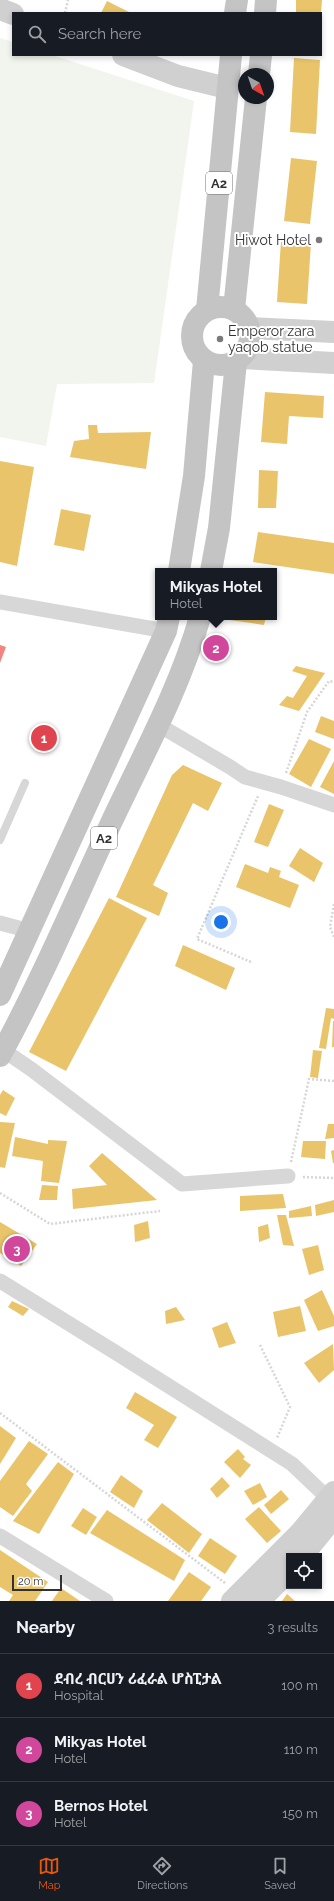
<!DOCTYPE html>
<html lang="en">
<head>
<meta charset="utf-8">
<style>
	body { margin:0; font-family:Raleway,"Noto Sans Ethiopic",sans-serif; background:#242831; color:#f1f3f6 }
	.controls { position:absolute; right:12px; bottom:12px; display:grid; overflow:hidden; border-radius:0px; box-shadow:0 2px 6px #0003 }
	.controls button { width:36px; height:36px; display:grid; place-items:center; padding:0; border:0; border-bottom:1px solid #363941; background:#171b24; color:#f1f3f6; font:20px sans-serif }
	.compass { position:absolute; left:238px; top:68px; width:36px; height:36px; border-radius:50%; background:#171b24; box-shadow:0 2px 6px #0003; rotate:140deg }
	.scale { position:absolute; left:12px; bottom:10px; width:50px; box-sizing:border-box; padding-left:4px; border:2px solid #333; border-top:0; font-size:11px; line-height:14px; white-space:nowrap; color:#333; -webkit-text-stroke:3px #fff; paint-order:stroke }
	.you { position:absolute; left:221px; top:922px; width:14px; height:14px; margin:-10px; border:3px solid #fff; border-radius:50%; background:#1a73e8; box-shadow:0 0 0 6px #1a73e833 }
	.badge { display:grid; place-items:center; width:26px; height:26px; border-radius:50%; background:#ea580c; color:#fff; font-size:13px; font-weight:700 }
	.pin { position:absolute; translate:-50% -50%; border:2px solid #fff; box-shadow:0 1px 4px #0006 }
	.popup { position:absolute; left:155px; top:568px; width:122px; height:52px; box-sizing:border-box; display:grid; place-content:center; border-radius:0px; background:#171b24; filter:drop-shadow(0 1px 3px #0005); font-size:13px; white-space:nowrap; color:#9ea1a6 }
	.popup b { font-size:15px; color:#f1f3f6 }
	.popup::after { content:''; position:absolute; left:50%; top:100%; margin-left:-8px; border:8px solid transparent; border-top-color:#171b24 }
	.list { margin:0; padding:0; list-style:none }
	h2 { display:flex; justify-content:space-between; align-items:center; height:52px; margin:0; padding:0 16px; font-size:17px }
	h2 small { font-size:13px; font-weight:400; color:#9ea1a6 }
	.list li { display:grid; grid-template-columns:26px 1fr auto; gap:12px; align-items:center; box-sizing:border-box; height:64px; padding:0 16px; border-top:1px solid #363941 }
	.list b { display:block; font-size:15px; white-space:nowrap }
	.list p { margin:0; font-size:13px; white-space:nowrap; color:#9ea1a6 }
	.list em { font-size:13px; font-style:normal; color:#9ea1a6 }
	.icon { flex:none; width:22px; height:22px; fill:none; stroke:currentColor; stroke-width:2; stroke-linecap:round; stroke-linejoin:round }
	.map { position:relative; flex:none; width:334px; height:1601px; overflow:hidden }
	.search { position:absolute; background:#171b24; box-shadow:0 2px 6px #0003; left:12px; right:12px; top:12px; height:44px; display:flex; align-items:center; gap:10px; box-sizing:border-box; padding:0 14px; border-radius:0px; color:#9ea1a6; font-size:15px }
	.sheet { height:244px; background:#171b24 }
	nav { display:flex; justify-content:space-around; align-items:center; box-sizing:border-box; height:56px; border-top:1px solid #363941; background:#171b24; font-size:11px; color:#9ea1a6 }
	nav a { display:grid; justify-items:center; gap:2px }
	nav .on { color:#ea580c }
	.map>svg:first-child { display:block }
</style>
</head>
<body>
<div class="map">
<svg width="334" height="1601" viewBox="0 0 334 1601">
	<rect width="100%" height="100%" fill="#fff"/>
	<polygon fill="#f1f5ed" points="0,38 13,42 13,55 52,55 194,101 154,383 57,384 46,446 0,437"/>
	<g fill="#e9c46a">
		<polygon points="296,0 322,0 321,13 296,13"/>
		<polygon points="107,1 131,13 101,13"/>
		<polygon points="294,58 320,60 316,134 290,132"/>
		<polygon points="291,158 317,161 310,224 284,221"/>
		<polygon points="281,241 311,243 307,304 277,302"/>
		<polygon points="265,392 324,396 323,418 289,416 287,444 261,442"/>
		<polygon points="88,425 97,425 98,433 151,432 146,469 70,457 74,441 89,439"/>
		<polygon points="0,461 34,467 17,566 0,562"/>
		<polygon points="259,470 278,471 276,508 258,508"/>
		<polygon points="61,509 91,515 84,551 54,545"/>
		<polygon points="258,532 334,543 334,574 253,562"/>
		<polygon points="231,617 266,617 264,625 230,620"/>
		<polygon points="296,666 325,673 299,711 279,705 287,696 293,698 307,676 292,671"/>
		<polygon points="321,716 334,721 334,739 315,732"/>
		<polygon points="309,739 331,749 311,787 289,774"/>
		<polygon points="334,761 334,794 320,787"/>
		<polygon points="183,765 222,783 208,811 193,803 153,885 168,893 159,916 116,897 172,775"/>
		<polygon points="269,804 284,810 268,847 254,842"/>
		<polygon points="300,848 323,863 314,882 289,866"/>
		<polygon points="245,864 268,873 270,867 281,871 279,877 299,885 290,908 236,887"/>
		<polygon points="109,898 147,918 66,1071 29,1052"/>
		<polygon points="183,945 235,968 226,990 175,966"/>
		<polygon points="326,1008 334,1009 334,1019 331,1018 326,1049 319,1048"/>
		<polygon points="333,1021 334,1021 334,1047 332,1047"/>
		<polygon points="313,1050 322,1051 318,1078 310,1077"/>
		<polygon points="3,1090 15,1098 6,1116 0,1113 0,1095"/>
		<polygon points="0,1122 15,1123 5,1168 0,1167"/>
		<polygon points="328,1124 334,1124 334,1138 325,1139"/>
		<polygon points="15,1137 48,1144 48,1140 67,1141 59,1183 41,1181 43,1161 12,1156"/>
		<polygon points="303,1141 326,1141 325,1159 301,1157"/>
		<polygon points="334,1150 334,1163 333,1163 331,1151"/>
		<polygon points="102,1153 157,1200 73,1209 72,1189 107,1185 89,1166"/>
		<polygon points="42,1185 58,1186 57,1200 39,1200"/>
		<polygon points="283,1194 286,1208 240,1211 240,1196"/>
		<polygon points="334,1200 334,1212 316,1216 315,1205"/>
		<polygon points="311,1206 312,1216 289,1218 289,1211"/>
		<polygon points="277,1215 286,1215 294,1246 283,1245"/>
		<polygon points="148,1221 150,1238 135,1242 134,1225"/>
		<polygon points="0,1222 37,1244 21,1266 0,1253"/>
		<polygon points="268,1224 270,1238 259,1242 258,1227"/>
		<polygon points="318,1245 324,1270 309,1275 302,1249"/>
		<polygon points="322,1290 334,1316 334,1326 318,1331 304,1300"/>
		<polygon points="12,1301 29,1309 23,1316 8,1307"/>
		<polygon points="300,1306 306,1331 278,1337 273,1312"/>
		<polygon points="176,1307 185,1320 166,1324 165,1311"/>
		<polygon points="227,1322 236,1343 219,1348 212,1328"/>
		<polygon points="333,1344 334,1370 319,1383 304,1363"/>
		<polygon points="135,1392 177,1417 158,1448 144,1440 154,1425 126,1408"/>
		<polygon points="0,1426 16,1438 0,1464"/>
		<polygon points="29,1441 48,1454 26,1484 32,1491 13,1516 0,1507 0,1481"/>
		<polygon points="238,1449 245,1457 243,1459 251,1465 240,1478 224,1462"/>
		<polygon points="58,1462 74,1474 39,1534 13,1521"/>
		<polygon points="121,1475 143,1491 134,1508 110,1492"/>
		<polygon points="222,1477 230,1486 217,1498 210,1489"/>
		<polygon points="260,1483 267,1497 253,1505 244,1491"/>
		<polygon points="281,1490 289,1499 271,1514 264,1505"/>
		<polygon points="162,1503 202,1534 189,1553 147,1520"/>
		<polygon points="259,1507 281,1531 267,1543 245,1519"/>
		<polygon points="83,1508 97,1517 86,1535 71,1526"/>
		<polygon points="107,1510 185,1560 174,1581 90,1533"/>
		<polygon points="210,1538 237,1556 225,1574 198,1556"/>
		<polygon points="0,1550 48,1582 35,1601 9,1601 13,1595 0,1587"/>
		<polygon points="189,1572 211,1587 201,1601 168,1601"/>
		<polygon points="61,1588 80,1601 52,1601"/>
		<polygon points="287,1594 295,1601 282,1601"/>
	</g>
	<polygon fill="#f28482" points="0,645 6,647 0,663"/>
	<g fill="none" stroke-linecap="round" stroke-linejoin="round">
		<g stroke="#d6d6d6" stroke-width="2.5" stroke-dasharray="2 2" stroke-linecap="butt">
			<polyline points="65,13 68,0"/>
			<polyline points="286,773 307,712 329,681 334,682"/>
			<polyline points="334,904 330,927 334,937"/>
			<polyline points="251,962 197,939 258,796"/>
			<polyline points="291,1162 309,1079 334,1081"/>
			<polyline points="303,1177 334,1178"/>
			<polyline points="0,1193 50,1224 160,1211"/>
			<polyline points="260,1345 290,1407 277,1438"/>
			<polyline points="0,1413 225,1583"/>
		</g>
		<polyline stroke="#d7d7d7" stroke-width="8" points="0,840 25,783"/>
		<g stroke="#d7d7d7" stroke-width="15">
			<polyline points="0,602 166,631"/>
			<polyline points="157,724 230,767 245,777 281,787 334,805"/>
			<polyline points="0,923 30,931"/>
			<polyline points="0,1048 31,1069 182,1184 288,1176"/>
			<polyline points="0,1281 118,1354 292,1464 329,1499"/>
			<polyline points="0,1536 106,1601"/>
		</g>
		<g stroke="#d0d0d0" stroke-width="22">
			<polyline points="0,9 13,14"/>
			<polyline points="123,55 178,76 227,88"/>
			<polyline points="249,328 334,332"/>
			<polyline points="241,358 334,363"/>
			<polyline points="302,1556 334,1517"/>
			<polyline points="232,1601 301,1532 334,1492"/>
			<polyline points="259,1601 289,1571"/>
		</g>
		<g stroke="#c4c4c4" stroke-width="22">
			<polyline points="235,13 237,0"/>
			<polyline points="265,13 266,0"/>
			<polyline points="259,74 261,55"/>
			<circle cx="221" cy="336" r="29"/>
			<polyline points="234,309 256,98"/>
			<polyline points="207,310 231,55"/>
			<polyline points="179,571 194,476 204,361"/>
			<polyline points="211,571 219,528 236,362"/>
			<polyline points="0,995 166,631 169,617"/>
			<path d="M0 1056C41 981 75 901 111 823 142 757 180 688 200 617"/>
		</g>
	</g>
	<g fill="#7a7a7a" stroke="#fff" stroke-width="1.5">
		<circle cx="319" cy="240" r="4"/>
		<circle cx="220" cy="339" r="4"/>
	</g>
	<g text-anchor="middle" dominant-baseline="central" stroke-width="4" stroke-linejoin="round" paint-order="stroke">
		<g fill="#fff" stroke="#707070" stroke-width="1">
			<rect x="206" y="172" width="26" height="22" rx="3"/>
			<rect x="91" y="827" width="26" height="22" rx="3"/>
		</g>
		<g font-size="13" font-weight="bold" fill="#333">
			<text x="219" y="183">A2</text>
			<text x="104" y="838">A2</text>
		</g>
		<g font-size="14" fill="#333" stroke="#fff" text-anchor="end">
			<text x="311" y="240">Hiwot Hotel</text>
			<text x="228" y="331" text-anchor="start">Emperor zara<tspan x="228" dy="16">yaqob statue</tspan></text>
		</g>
	</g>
</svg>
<div class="controls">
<button><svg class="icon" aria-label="locate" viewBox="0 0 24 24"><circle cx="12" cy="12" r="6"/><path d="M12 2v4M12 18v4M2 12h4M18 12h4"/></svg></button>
</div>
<svg class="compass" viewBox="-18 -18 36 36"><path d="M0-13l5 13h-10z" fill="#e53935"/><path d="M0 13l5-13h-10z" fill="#9ea1a6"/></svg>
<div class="scale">20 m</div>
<div class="you"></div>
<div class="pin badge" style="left:44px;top:738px;background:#e0444e">1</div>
<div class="pin badge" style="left:216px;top:648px;background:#d1479c">2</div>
<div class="popup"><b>Mikyas Hotel</b>Hotel</div>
<div class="pin badge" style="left:17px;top:1249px;background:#d1479c">3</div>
<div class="search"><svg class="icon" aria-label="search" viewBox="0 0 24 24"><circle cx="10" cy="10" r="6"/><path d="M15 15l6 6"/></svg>Search here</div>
</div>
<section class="sheet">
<h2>Nearby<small>3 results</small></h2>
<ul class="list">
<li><span class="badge" style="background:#e0444e">1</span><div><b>ደብረ ብርሀን ሪፈራል ሆስፒታል</b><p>Hospital</p></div><em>100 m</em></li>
<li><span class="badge" style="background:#d1479c">2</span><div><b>Mikyas Hotel</b><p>Hotel</p></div><em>110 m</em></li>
<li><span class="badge" style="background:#d1479c">3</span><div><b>Bernos Hotel</b><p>Hotel</p></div><em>150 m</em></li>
</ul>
</section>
<nav>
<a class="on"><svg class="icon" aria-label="map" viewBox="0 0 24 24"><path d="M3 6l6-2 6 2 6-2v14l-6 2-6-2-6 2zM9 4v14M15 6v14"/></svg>Map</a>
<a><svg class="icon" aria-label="directions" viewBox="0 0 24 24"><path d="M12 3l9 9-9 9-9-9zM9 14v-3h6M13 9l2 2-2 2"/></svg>Directions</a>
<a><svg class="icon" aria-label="saved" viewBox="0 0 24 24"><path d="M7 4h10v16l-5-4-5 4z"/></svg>Saved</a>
</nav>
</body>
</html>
